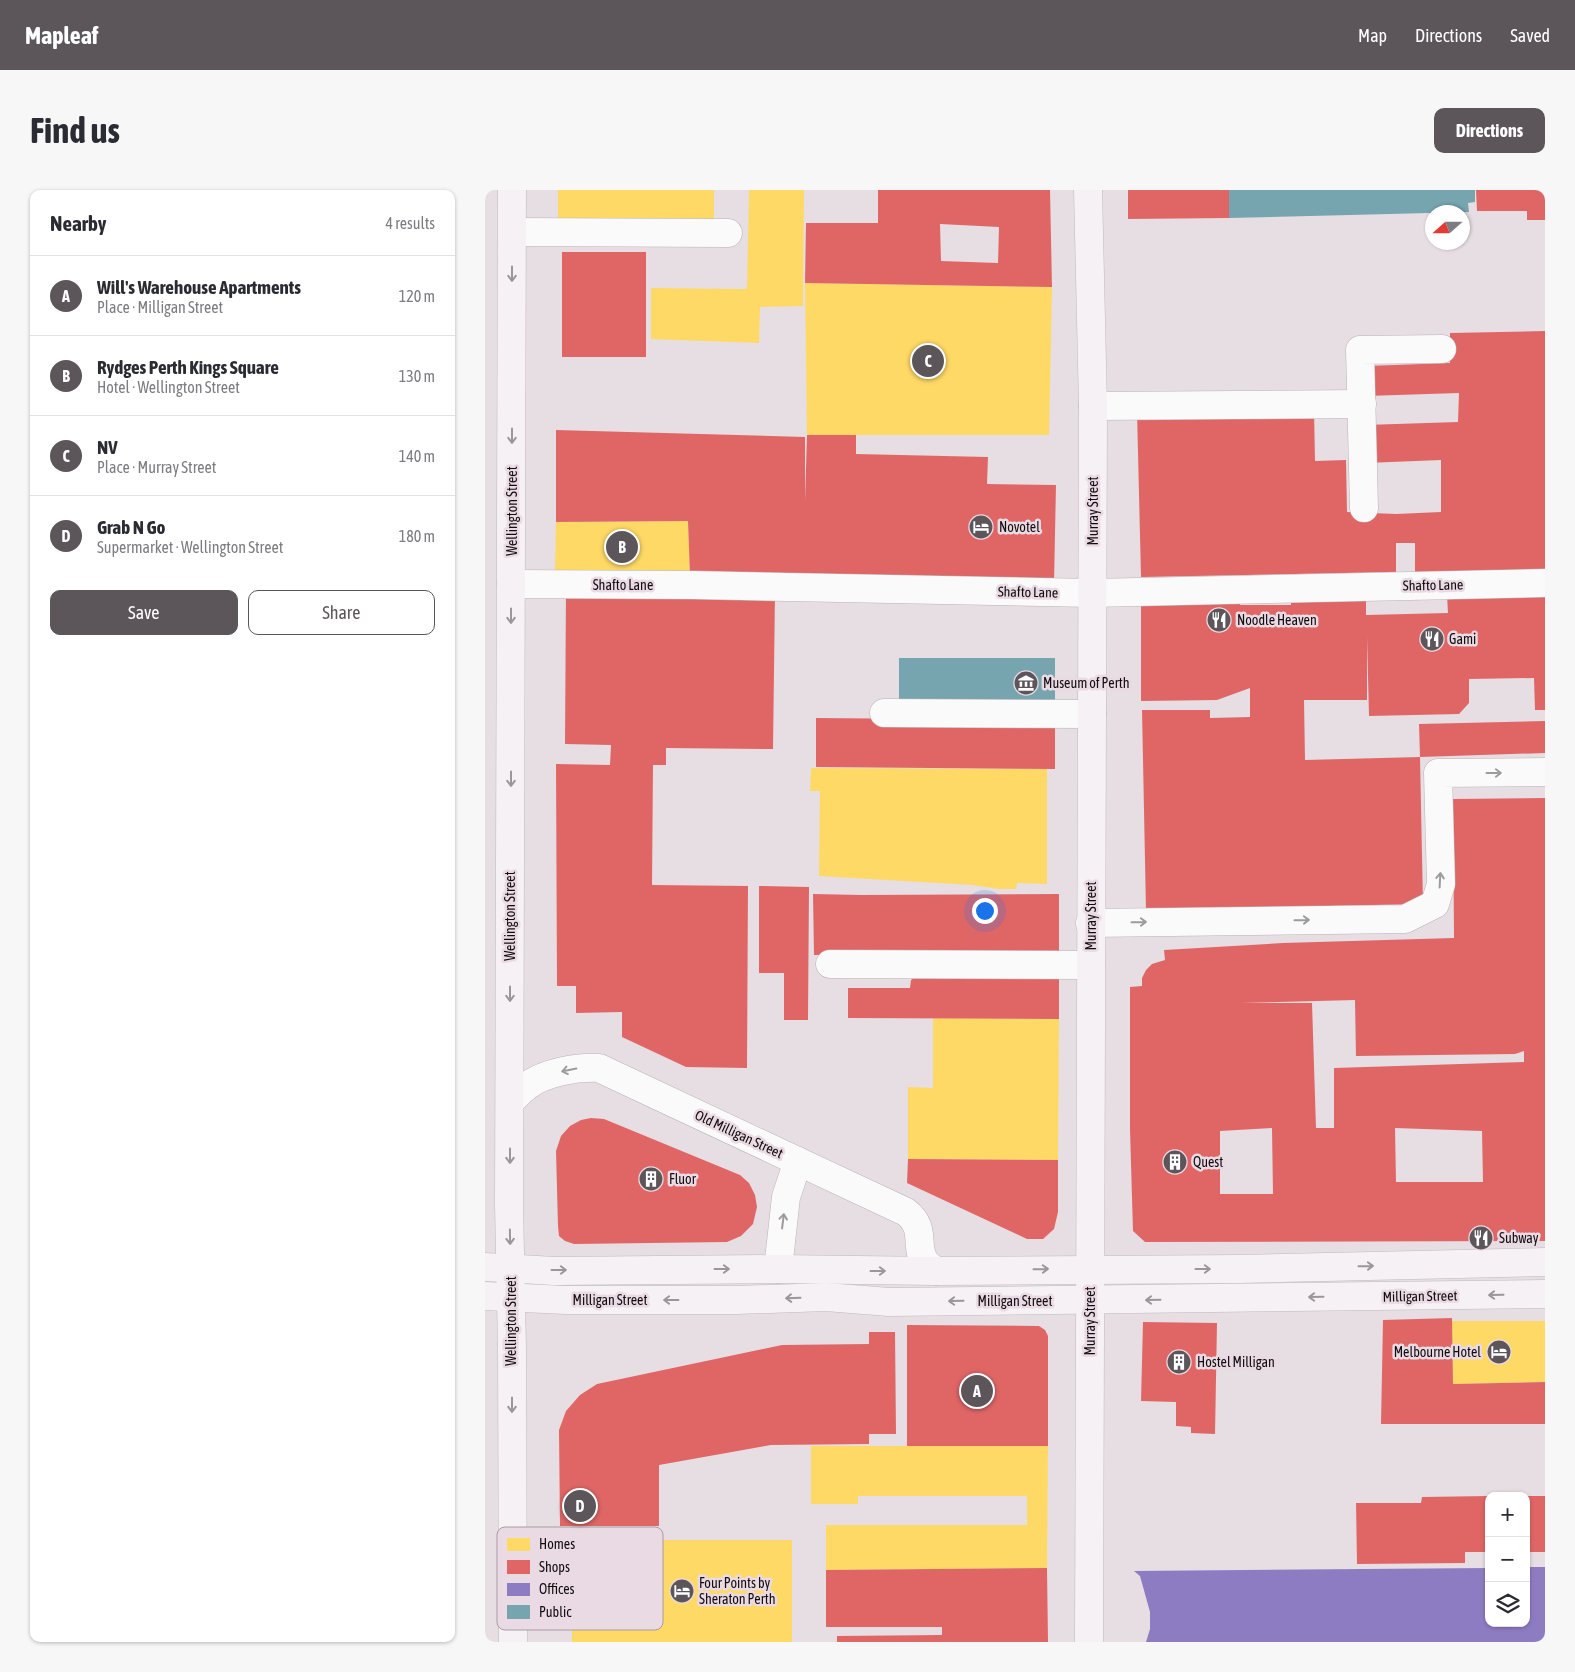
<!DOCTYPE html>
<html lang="en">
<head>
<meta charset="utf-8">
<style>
	body { margin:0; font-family:"Asap Condensed",sans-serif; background:#f7f7f7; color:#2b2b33 }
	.controls { position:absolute; right:15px; bottom:15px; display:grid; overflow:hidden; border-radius:10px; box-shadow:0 1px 4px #0004 }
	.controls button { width:45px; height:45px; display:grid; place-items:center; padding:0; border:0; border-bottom:1px solid #e1e1e2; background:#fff; color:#2b2b33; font:25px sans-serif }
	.compass { position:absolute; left:940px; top:15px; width:45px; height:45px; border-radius:50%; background:#fff; box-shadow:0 1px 4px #0004; rotate:249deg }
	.you { position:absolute; left:499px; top:720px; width:18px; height:18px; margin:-12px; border:4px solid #fff; border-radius:50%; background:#1a73e8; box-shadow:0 0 0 8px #1a73e833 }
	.badge { display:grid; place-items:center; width:32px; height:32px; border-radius:50%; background:#5c565a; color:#fff; font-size:16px; font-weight:700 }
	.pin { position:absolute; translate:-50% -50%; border:2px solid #fff; box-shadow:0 1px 5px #0006 }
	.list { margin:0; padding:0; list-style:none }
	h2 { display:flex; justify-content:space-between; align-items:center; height:65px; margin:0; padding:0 20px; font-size:21px }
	h2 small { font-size:16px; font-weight:400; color:#7c7c81 }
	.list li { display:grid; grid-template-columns:32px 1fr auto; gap:15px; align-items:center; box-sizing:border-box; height:80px; padding:0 20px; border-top:1px solid #e1e1e2 }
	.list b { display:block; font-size:19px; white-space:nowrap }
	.list p { margin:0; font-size:16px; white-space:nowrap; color:#7c7c81 }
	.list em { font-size:16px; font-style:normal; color:#7c7c81 }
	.actions { display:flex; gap:10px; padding:15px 20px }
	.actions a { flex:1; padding:11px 0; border:1px solid #5c565a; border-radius:10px; text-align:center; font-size:18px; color:#5c565a }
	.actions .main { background:#5c565a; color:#fff }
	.icon { flex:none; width:28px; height:28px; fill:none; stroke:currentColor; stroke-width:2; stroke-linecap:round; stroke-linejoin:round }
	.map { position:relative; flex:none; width:1060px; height:1452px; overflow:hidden; border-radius:10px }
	header { display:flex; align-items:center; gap:30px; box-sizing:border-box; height:70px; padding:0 25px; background:#5c565a; color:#fff }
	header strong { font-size:24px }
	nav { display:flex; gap:28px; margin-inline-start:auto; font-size:18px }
	.intro { display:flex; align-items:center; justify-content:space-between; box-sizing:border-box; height:120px; padding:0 30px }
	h1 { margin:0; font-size:35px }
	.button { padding:12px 22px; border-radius:10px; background:#5c565a; color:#fff; font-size:18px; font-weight:700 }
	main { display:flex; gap:30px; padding:0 30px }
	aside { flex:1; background:#fff; border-radius:10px; box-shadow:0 1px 4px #0004 }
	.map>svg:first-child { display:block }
</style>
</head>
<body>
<header>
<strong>Mapleaf</strong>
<nav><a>Map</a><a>Directions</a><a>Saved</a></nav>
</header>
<div class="intro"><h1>Find us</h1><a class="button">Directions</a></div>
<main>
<aside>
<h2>Nearby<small>4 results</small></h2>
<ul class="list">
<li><span class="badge">A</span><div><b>Will's Warehouse Apartments</b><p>Place · Milligan Street</p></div><em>120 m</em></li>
<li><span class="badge">B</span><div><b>Rydges Perth Kings Square</b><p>Hotel · Wellington Street</p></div><em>130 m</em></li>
<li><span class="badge">C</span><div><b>NV</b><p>Place · Murray Street</p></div><em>140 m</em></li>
<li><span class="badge">D</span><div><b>Grab N Go</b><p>Supermarket · Wellington Street</p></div><em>180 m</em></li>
</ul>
<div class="actions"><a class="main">Save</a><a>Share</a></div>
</aside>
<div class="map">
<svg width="1060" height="1452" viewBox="0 0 1060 1452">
	<rect width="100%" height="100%" fill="#e6dee2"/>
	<g fill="#ffd966">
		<polygon points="73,0 229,0 229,34 73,33"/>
		<polygon points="264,0 319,0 318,116 275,117 274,153 166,149 166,98 262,99"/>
		<polygon points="320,93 567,97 564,245 322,245"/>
		<polygon points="203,331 205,386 70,382 71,332"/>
		<polygon points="326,578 562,579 562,694 532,693 531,699 514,699 487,695 334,686 335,601 325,601"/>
		<polygon points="448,828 574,829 573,970 423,969 423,897 448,898"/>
		<polygon points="967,1131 1060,1131 1060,1192 968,1194"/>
		<polygon points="326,1256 563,1256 562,1378 341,1380 341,1335 542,1335 542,1306 373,1306 373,1314 326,1314"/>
		<rect x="87" y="1350" width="220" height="102"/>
	</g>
	<g fill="#e06666" fill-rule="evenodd">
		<path d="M393 0H565L567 97 320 93 321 33H393ZM455 34 514 37 513 73 456 71Z"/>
		<polygon points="643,0 744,0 744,28 643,29"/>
		<polygon points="991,0 1060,0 1060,30 1042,30 1042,21 992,21"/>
		<rect x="77" y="62" width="84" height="105"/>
		<polygon points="1060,141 1060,382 930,384 930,353 911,353 911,382 656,387 652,221 829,219 830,271 861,270 862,322 911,324 956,322 956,270 881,273 880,235 973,232 974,203 881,206 882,176 965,173 965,143"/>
		<polygon points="71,240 320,247 320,311 322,245 371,245 371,264 503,267 502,294 571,295 569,393 205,386 203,331 71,332"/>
		<polygon points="1060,397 1060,520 1050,520 1049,488 984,489 984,513 974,524 884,526 882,447 882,510 819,510 820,570 935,567 934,534 1060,531 1060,563 935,567 938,714 661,720 657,520 725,520 725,528 765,527 765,498 732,510 656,511 656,413 755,413 755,415 806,415 806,407 881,406 881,425 963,423 962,405"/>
		<polygon points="81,400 290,403 288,559 181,558 181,575 168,575 167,695 263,696 262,878 201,877 137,847 137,822 91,823 91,796 72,796 71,574 125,575 126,555 80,554"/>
		<polygon points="331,528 570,530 570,579 331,577"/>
		<path d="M1060 608V1051L660 1052 648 1041 645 940V797L657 796V788L661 780 667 774 680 770 679 760 798 753 969 748 968 609ZM870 810 871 866 1030 864 1039 861V872L849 878V938H831L827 813H756ZM787 938 788 1004H735V941ZM910 938 997 941 998 992H911Z"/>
		<polygon points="274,696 324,697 323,830 299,830 299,783 274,783"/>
		<polygon points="328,704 376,705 574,704 574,766 329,765"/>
		<polygon points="443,778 574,779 574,829 363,828 363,798 425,798 426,790"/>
		<polygon points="106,928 119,929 255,985 264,993 270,1005 272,1017 268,1034 256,1046 242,1052 89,1054 80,1051 74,1046 73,1036 71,961 76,946 85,936 96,930"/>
		<polygon points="423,969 573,970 573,1022 569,1039 558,1049 542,1049 422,993"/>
		<polygon points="967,1128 968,1194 1060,1192 1060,1234 896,1234 898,1130"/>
		<polygon points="658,1132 732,1133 730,1244 706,1243 706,1237 691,1236 691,1212 656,1211"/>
		<polygon points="422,1135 554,1136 560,1140 563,1146 563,1256 422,1256"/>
		<polygon points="384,1142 410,1142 411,1244 384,1244 384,1254 286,1255 174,1275 174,1336 75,1336 74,1240 81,1221 95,1205 112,1194 297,1155 384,1154"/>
		<polygon points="1004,1306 1004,1362 980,1362 980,1373 872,1374 871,1313 936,1313 937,1307"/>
		<rect x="1041" y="1306" width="19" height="56"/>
		<polygon points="562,1378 563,1452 352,1452 352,1446 457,1445 457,1437 341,1437 341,1380"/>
	</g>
	<polygon fill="#8e7cc3" points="1041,1377 1060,1377 1060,1452 661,1452 665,1439 665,1422 655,1386 649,1381 1004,1378 1004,1433 1041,1433"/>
	<g fill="#76a5af">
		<polygon points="744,0 990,0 990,12 983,13 984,22 744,28"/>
		<polygon points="414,468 570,468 570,515 414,514"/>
	</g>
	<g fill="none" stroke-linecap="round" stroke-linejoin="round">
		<defs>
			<g id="minor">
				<polyline points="28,42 243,43"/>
				<polyline points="608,216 877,214"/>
				<polyline points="879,318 875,160 957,159"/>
				<polyline points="26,394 208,395 607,403 1060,393"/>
				<polyline points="399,523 607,524"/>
				<polyline points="605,733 920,729 950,714 956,694 953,583 1060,582"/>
				<polyline points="345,774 606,775"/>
				<path d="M25 912C30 907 36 900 42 896 60 882 92 877 114 878L421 1022C443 1039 428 1057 441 1073 444 1076 448 1079 451 1081"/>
				<polyline points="293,1079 301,1007 313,971"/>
			</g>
			<g id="major">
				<polyline points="27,0 24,1015 27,1158 28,1452"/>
				<polyline points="603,0 608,216 604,1452"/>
				<polyline points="0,1077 69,1081 293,1079 451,1081 754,1079 1060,1072"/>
				<polyline points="0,1106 80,1110 252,1110 341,1107 404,1112 1060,1104"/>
			</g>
		</defs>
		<use href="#minor" stroke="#b8b3b6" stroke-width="29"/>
		<use href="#major" stroke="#bebabc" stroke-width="29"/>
		<use href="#minor" stroke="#fbfafb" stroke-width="28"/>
		<use href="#major" stroke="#f6f1f4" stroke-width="28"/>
	</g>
	<defs><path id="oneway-shaft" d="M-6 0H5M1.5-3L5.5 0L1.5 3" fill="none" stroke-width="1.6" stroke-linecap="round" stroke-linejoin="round" transform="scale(1.25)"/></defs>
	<g stroke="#9b9699">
		<use href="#oneway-shaft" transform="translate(27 84) rotate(90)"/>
		<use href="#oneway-shaft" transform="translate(27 246) rotate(90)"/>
		<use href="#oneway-shaft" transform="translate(26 426) rotate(90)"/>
		<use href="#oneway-shaft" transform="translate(26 589) rotate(90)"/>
		<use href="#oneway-shaft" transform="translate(25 804) rotate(90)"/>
		<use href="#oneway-shaft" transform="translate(25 966) rotate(90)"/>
		<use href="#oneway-shaft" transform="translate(25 1047) rotate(89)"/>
		<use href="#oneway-shaft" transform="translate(881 1076) rotate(-1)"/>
		<use href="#oneway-shaft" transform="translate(237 1079)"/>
		<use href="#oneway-shaft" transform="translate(556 1079) rotate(-1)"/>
		<use href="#oneway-shaft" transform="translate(718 1079)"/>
		<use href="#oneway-shaft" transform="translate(74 1080)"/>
		<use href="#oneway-shaft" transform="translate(393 1081)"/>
		<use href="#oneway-shaft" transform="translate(1011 1105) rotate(179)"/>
		<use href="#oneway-shaft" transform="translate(831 1107) rotate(179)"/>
		<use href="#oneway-shaft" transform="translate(308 1108) rotate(178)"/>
		<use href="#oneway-shaft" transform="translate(186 1110) rotate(-180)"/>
		<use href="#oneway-shaft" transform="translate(668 1110) rotate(179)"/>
		<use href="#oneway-shaft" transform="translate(471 1111) rotate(179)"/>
		<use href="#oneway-shaft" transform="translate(27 1215) rotate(90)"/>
	</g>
	<g stroke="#9e9b9d">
		<use href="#oneway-shaft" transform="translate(1009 583)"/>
		<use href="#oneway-shaft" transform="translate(955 690) rotate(-87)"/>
		<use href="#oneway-shaft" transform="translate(817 730) rotate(-1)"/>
		<use href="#oneway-shaft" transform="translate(654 732) rotate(-1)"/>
		<use href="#oneway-shaft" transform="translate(84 880) rotate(169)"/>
		<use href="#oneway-shaft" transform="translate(298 1031) rotate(-83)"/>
	</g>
	<defs>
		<symbol id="hotel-disc" viewBox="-11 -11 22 22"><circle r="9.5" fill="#5c565a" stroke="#e9dae3"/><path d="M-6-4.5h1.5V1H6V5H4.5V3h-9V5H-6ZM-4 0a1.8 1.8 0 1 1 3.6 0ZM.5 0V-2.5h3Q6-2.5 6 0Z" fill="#fff"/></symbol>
		<symbol id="restaurant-disc" viewBox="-11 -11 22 22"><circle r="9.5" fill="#5c565a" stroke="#e9dae3"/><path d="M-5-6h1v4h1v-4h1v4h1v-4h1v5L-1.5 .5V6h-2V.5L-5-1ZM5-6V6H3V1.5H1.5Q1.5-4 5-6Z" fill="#fff"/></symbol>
		<symbol id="museum-disc" viewBox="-11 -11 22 22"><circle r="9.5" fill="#5c565a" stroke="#e9dae3"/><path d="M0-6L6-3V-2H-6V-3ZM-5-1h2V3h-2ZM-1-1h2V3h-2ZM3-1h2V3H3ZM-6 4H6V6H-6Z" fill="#fff"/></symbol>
		<symbol id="building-disc" viewBox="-11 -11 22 22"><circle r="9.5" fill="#5c565a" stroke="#e9dae3"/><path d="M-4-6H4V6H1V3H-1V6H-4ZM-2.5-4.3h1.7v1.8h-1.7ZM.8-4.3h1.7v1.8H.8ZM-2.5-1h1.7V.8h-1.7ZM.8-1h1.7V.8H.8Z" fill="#fff"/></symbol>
	</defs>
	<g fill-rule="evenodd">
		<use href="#hotel-disc" x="482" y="323" width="28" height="28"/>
		<use href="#restaurant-disc" x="720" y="416" width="28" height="28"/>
		<use href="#restaurant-disc" x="933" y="435" width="28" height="28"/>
		<use href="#museum-disc" x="527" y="479" width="28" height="28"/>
		<use href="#building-disc" x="676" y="958" width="28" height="28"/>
		<use href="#building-disc" x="152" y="975" width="28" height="28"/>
		<use href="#restaurant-disc" x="982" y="1034" width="28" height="28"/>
		<use href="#hotel-disc" x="1000" y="1148" width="28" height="28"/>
		<use href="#building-disc" x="680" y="1158" width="28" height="28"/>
		<use href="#hotel-disc" x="183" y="1387" width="28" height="28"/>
	</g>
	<g text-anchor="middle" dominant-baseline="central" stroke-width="5" stroke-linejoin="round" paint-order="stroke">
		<g font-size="14" fill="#120d10" stroke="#e9dae3">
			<text transform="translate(27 321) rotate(-90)">Wellington Street</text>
			<text transform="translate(608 321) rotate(-90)">Murray Street</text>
			<text x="138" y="395">Shafto Lane</text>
			<text transform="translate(948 395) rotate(-1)">Shafto Lane</text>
			<text transform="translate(543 402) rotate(1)">Shafto Lane</text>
			<text transform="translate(25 726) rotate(-90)">Wellington Street</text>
			<text transform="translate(606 726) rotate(-90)">Murray Street</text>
			<text transform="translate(254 944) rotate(25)">Old Milligan Street</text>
			<text transform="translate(935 1106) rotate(-1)">Milligan Street</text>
			<text x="125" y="1110">Milligan Street</text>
			<text x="530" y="1111">Milligan Street</text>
			<text transform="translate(26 1131) rotate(-90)">Wellington Street</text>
			<text transform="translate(605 1131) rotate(-90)">Murray Street</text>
		</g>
		<g font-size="14" fill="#120d10" stroke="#e9dae3" text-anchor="start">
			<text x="514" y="337">Novotel</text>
			<text x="752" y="430">Noodle Heaven</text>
			<text x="964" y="449">Gami</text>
			<text x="558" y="493">Museum of Perth</text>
			<text x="708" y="972">Quest</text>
			<text x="184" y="989">Fluor</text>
			<text x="1014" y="1048">Subway</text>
			<text x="996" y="1162" text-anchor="end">Melbourne Hotel</text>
			<text x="712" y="1172">Hostel Milligan</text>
			<text x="214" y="1393">Four Points by<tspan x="214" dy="16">Sheraton Perth</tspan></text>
		</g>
	</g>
	<rect x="12" y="1337" width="166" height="103" rx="8" fill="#e9dae3" stroke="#a89ca4" stroke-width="1"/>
	<rect x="22" y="1348" width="23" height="13" fill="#ffd966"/>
	<rect x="22" y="1370" width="23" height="14" fill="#e06666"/>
	<rect x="22" y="1393" width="23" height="13" fill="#8e7cc3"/>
	<rect x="22" y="1415" width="23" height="14" fill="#76a5af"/>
	<g font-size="14" fill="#120d10">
		<text x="54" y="1359">Homes</text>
		<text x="54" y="1382">Shops</text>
		<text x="54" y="1404">Offices</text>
		<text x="54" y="1427">Public</text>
	</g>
</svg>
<div class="controls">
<button>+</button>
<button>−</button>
<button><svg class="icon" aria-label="layers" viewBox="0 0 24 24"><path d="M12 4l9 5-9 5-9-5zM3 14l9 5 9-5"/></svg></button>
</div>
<svg class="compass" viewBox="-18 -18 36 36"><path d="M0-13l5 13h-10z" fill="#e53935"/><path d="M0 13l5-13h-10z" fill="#7c7c81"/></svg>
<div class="you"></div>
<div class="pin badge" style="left:492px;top:1201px">A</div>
<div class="pin badge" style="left:137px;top:357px">B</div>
<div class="pin badge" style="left:443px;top:171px">C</div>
<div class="pin badge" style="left:95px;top:1316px">D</div>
</div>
</main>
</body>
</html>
